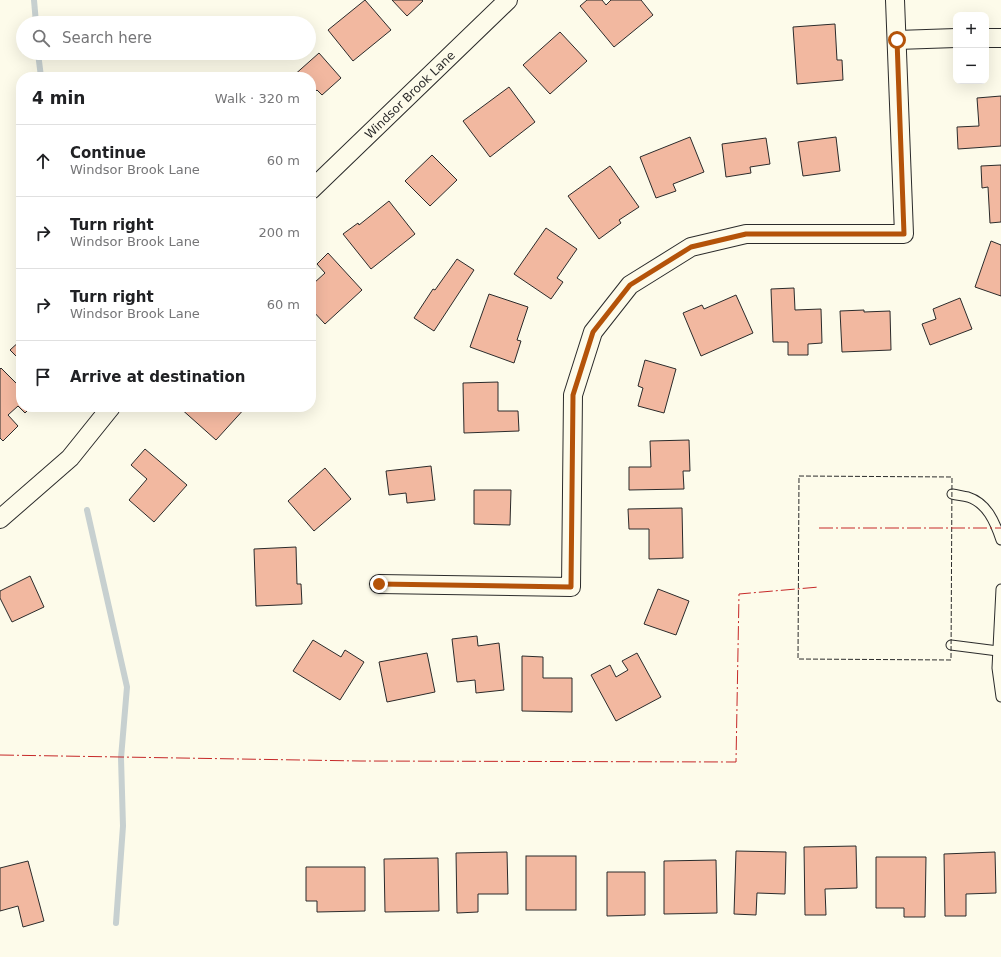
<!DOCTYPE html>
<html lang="en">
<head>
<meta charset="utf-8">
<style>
	body { margin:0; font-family:"DejaVu Sans",sans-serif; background:#f6f6f6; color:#202124 }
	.controls { position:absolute; right:12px; top:12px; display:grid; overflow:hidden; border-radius:8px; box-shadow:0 4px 16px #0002 }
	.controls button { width:36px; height:36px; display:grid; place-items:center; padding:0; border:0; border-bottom:1px solid #e0e0e0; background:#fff; color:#202124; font:20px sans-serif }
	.stop { position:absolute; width:12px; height:12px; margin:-9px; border:3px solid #b45309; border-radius:50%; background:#fff }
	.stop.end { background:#b45309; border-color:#fff; box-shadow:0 1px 4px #0008 }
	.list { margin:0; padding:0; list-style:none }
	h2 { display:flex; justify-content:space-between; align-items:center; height:52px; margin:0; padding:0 16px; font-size:17px }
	h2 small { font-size:13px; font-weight:400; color:#757577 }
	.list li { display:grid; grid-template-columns:26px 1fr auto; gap:12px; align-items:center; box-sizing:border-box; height:72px; padding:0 16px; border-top:1px solid #e0e0e0 }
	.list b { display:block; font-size:15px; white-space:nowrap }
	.list p { margin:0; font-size:13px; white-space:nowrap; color:#757577 }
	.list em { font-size:13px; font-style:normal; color:#757577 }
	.icon { flex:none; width:22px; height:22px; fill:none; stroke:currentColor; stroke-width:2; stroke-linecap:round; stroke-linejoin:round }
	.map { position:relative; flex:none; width:1001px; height:957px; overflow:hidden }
	.search { position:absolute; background:#fff; box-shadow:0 4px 16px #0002; left:16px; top:16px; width:300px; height:44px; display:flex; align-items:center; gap:10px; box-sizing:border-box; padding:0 14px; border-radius:22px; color:#757577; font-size:15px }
	.panel { position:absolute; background:#fff; box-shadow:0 4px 16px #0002; left:16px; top:72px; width:300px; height:340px; border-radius:16px }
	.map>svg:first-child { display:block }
</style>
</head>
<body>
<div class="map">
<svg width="1001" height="957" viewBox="0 0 1001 957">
	<rect width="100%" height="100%" fill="#fdfbea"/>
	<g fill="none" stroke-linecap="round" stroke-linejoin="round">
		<g stroke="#c7d0d0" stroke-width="6">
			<polyline points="34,0 36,23"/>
			<polyline points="38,53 41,77"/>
			<polyline points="87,510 127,687 121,758 123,826 116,923"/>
		</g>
	</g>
	<g fill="#f2b8a0" stroke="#2b2b2b">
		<polygon points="365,0 391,30 353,61 328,30"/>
		<polygon points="392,0 422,0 423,1 407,16"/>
		<polygon points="587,0 602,0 606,5 611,0 641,0 653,15 614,47 580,6"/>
		<polygon points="835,24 837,60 842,60 843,80 797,84 793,27"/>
		<polygon points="560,32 587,61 550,94 523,65"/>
		<polygon points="319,53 341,78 322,95 317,90 311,95 311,77 292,77"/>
		<polygon points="509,87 535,122 490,157 463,121"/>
		<polygon points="1001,96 1001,146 958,149 957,127 979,126 977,98"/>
		<polygon points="690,137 704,172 673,184 676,191 656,198 640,157"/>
		<polygon points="836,137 840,171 803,176 798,142"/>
		<polygon points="766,138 770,164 750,167 751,173 726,177 722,144"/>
		<polygon points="432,155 457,180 430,206 405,181"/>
		<polygon points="1001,165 1001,222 990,223 988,187 982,188 981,166"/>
		<polygon points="610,166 639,207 619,220 621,223 599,239 568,196"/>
		<polygon points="389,201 415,234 371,269 343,234 358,223 359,225"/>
		<polygon points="546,228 577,249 557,278 563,282 551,299 514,274"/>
		<polygon points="991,241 1001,245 1001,296 975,287"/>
		<polygon points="328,253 362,290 325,324 311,309 311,279 314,283 325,273 317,264"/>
		<polygon points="457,259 474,270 434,331 414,318 433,289 435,290"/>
		<polygon points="794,288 795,310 821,309 822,343 808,344 808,355 788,355 788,342 773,342 771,289"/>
		<polygon points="489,294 528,307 517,340 521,341 514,363 470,347"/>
		<polygon points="736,295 753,333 701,356 683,313 702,305 704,309"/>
		<polygon points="960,298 972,329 930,345 922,324 936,319 933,309"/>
		<polygon points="864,310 864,312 890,311 891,350 842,352 840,311"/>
		<polygon points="21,340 21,361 10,350"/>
		<polygon points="645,360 676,369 664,413 638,406 643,388 638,386"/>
		<polygon points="1,368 21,388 21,407 31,407 25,413 18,406 8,415 18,426 3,441 0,438 0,369"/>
		<polygon points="498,382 498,411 518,411 519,431 464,433 463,383"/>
		<polygon points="179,407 246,407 216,440"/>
		<polygon points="689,440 690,471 683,471 684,489 629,490 629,467 651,467 650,441"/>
		<polygon points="145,449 187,485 154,522 129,500 147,479 131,465"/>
		<polygon points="431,466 435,500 407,503 406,493 389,495 386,471"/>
		<polygon points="325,468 351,499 314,531 288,501"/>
		<polygon points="474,490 511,490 510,525 474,524"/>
		<polygon points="682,508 683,558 649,559 649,529 629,529 628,509"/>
		<polygon points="296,547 297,584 301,584 302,604 256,606 254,549"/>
		<polygon points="30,576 44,607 12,622 0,598 0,591"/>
		<polygon points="658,589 689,601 676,635 644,624"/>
		<polygon points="477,636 478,646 499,643 504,690 476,693 475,680 457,682 452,639"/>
		<polygon points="313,640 341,657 345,650 364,662 340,700 293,671"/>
		<polygon points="427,653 435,692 387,702 379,662"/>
		<polygon points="637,653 661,697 616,721 591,675 610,665 616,677 628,670 622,661"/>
		<polygon points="522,656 543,657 543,678 572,678 572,712 522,711"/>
		<polygon points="856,846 857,888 825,889 826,915 805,915 804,847"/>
		<polygon points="736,851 786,852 785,894 757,893 756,915 734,914"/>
		<polygon points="507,852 508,894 478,894 478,912 457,913 456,853"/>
		<polygon points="995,852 996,893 966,894 966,916 945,916 944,854"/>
		<rect x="526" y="856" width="50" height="54"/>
		<polygon points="876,857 926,857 925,917 904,917 904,908 876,908"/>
		<polygon points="438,858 439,911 385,912 384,859"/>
		<polygon points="716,860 717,913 664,914 664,861"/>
		<polygon points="28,861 44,921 23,927 18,906 0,911 0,868"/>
		<polygon points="306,867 365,867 365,911 317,912 317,901 306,901"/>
		<polygon points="607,872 645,872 645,915 607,916"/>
	</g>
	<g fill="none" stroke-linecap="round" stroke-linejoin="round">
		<defs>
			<g id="lane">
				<path d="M952 494C957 495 963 496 968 497 987 503 995 522 1001 540"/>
				<polyline points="1001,589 997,668 1001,697"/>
				<polyline points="951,645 998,651"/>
			</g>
			<g id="street">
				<polyline points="986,38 1001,38"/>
				<polyline points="897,40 956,38"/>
				<polyline points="311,190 508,0"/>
				<polyline points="0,519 70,458 111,407"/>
				<polyline points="379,584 571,587 573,395 593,332 630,285 691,247 746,234 904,234 895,0"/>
			</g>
		</defs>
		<use href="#lane" stroke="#2b2b2b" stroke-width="11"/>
		<use href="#street" stroke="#2b2b2b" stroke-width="20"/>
		<use href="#lane" stroke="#fdfbea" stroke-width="9"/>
		<use href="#street" stroke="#fdfbea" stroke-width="18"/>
		<polygon stroke="#2b2b2b" stroke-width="1" stroke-dasharray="5 2" stroke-linecap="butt" points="799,476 952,477 951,660 798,659"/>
		<g stroke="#c62828" stroke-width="1" stroke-dasharray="14 3 2 3" stroke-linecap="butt">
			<polyline points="819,528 1001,528"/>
			<polyline points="0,755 360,761 736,762 739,594 819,587"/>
		</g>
	</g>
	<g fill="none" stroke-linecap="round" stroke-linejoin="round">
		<polyline stroke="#b45309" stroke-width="5" points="379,584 571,587 573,395 593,332 630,285 691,247 746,234 904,234 897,40"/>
	</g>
	<g text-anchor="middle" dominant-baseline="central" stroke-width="3" stroke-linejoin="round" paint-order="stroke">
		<g font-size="12" fill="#2b2b2b" stroke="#fdfbea">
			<text transform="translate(410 95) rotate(-44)">Windsor Brook Lane</text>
		</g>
	</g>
</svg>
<div class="controls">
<button>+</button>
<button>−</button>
</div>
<div class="stop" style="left:897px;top:40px"></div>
<div class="stop end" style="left:379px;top:584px"></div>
<div class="search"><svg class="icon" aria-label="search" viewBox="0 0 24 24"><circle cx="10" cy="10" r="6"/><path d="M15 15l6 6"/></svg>Search here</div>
<section class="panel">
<h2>4 min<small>Walk · 320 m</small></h2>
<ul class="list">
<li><svg class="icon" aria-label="ahead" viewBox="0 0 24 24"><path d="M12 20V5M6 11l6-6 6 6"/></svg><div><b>Continue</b><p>Windsor Brook Lane</p></div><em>60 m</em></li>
<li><svg class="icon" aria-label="right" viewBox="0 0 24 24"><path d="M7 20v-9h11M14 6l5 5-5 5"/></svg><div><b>Turn right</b><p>Windsor Brook Lane</p></div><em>200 m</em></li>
<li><svg class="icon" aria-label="right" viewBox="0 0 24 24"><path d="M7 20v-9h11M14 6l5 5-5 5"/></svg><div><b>Turn right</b><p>Windsor Brook Lane</p></div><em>60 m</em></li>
<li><svg class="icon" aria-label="arrive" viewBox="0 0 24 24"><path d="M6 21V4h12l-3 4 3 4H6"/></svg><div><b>Arrive at destination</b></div></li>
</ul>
</section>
</div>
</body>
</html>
